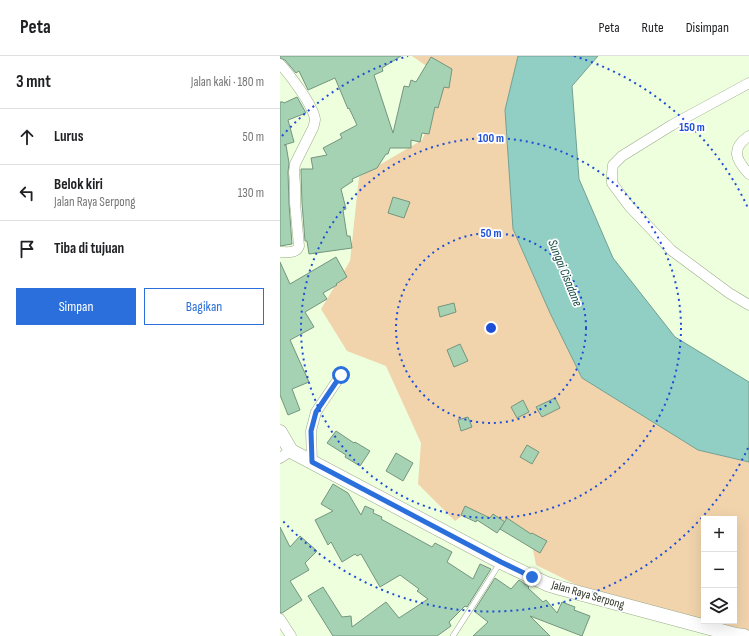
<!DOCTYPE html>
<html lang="id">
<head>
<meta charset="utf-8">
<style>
	body { margin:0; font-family:"Sofia Sans Condensed",sans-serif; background:#f2f2f2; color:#202124 }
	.controls { position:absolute; right:12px; bottom:12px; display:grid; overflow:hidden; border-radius:0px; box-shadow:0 4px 16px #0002 }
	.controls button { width:36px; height:36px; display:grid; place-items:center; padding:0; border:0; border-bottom:1px solid #e0e0e0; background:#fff; color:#202124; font:20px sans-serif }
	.stop { position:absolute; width:12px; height:12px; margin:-9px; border:3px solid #2a6fdb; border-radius:50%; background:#fff }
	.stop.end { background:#2a6fdb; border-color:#fff; box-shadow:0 1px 4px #0008 }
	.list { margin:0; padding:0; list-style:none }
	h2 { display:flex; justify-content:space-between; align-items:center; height:52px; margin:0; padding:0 16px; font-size:17px }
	h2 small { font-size:13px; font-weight:400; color:#757577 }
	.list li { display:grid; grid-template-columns:26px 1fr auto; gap:12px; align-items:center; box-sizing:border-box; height:56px; padding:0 16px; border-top:1px solid #e0e0e0 }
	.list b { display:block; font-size:15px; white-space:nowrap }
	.list p { margin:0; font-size:13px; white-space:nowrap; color:#757577 }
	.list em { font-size:13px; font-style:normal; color:#757577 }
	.actions { display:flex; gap:8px; padding:12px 16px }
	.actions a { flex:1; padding:9px 0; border:1px solid #2a6fdb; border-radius:0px; text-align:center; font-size:14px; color:#2a6fdb }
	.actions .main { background:#2a6fdb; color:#fff }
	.icon { flex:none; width:22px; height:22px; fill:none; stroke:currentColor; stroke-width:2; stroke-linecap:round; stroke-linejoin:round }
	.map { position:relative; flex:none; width:469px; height:580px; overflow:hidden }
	header { display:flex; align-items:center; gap:24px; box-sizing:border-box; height:56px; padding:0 20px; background:#fff; border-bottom:1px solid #e0e0e0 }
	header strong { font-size:19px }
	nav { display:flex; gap:22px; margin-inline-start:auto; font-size:14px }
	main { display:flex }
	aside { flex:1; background:#fff }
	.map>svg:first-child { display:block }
</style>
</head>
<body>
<header>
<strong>Peta</strong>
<nav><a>Peta</a><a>Rute</a><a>Disimpan</a></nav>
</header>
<main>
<aside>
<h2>3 mnt<small>Jalan kaki · 180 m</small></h2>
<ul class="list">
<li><svg class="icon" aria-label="ahead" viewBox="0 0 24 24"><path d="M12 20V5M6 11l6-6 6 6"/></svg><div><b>Lurus</b></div><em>50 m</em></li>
<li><svg class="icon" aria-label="left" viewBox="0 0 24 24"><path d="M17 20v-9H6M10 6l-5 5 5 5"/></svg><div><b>Belok kiri</b><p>Jalan Raya Serpong</p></div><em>130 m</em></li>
<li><svg class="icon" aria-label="arrive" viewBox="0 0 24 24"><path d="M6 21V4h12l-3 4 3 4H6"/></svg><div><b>Tiba di tujuan</b></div></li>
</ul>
<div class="actions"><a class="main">Simpan</a><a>Bagikan</a></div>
</aside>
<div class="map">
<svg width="469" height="580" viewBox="0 0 469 580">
	<rect width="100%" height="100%" fill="#efd"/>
	<path fill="#f1d4ac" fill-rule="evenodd" d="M132 0H238L225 54 233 173 270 257 302 322 418 394 469 406V579L311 536 256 509 252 489 188 456 175 465 138 428 141 387 106 310 67 295 41 253 70 205 79 121 142 84 167 24ZM424 463H454V565H424Z"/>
	<polygon fill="#91cec3" stroke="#73a094" points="238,0 318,0 292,30 299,123 333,202 395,281 469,326 469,406 418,394 302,322 270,257 233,173 225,54"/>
	<g fill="#a4d2b3" stroke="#75957f">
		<polygon points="0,0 121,0 102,12 103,15 94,19 113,77 124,30 129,31 131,24 136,26 151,1 172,13 169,32 164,31 158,52 155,51 149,78 142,77 140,86 131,84 131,92 110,92 108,98 106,98 97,112 72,123 73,125 61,133 66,153 63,154 67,180 70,180 72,192 29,198 27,185 25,185 22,147 21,116 21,113 33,113 31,102 47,99 43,92 62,82 60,78 77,69 69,52 68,53 55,22 28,34 19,15 16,17 5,4 0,2"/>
		<polygon points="17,41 26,57 8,64 14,86 4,89 6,89 9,107 8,116 9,148 12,188 0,190 0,46 3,46 4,47"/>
		<polygon points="113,141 130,146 124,162 108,157"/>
		<polygon points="56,201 67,221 56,228 57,229 43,237 47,243 25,256 34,271 10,284 29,326 12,333 20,354 8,359 0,339 0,206 10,228"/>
		<polygon points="174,247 176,256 160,261 158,251"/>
		<polygon points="180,288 188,305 174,311 167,294"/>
		<polygon points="275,342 280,352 262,361 256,351"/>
		<polygon points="243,344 249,356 237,362 231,351"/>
		<polygon points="188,361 192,371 181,375 178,364"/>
		<polygon points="56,375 74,387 75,386 90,395 80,410 65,401 66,399 47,387"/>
		<polygon points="247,389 259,396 252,408 240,401"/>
		<polygon points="116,397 133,407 123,425 106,415"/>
		<polygon points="53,428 68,437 81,459 85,450 94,454 93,457 102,461 101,463 152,491 155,487 172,496 167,506 193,523 200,508 211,513 187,551 185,550 169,566 171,570 157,580 53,580 28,540 43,531 62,561 71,560 72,571 106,546 119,562 148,543 137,535 139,533 120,519 100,531 81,498 77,500 75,498 62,506 51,486 48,489 35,464 53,455 41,448"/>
		<polygon points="185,450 210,462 213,458 225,466 217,477 197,464 196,466 181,459"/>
		<polygon points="227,462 251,478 252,477 267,485 260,497 220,473"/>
		<polygon points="0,471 10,491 20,480 37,495 25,507 29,514 10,525 22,544 2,557 0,557"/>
		<polygon points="215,522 231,533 239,524 242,526 249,531 248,532 263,546 266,544 277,557 282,546 295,551 294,554 310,560 302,580 250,560 270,580 193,580 208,566 194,555"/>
	</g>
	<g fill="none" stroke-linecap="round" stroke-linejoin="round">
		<defs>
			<polyline id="service" points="173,580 220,507"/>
			<g id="minor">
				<path d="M0 8C10 19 33 49 35 63 35 66 34 69 33 72L15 108 14 116 15 129V147L19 190C16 198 7 196 0 196"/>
				<polyline points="469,27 392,69 342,100 333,109 332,118 332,127 349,150 391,194 449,237 469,249"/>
				<path d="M469 80C450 93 456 104 469 118"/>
				<polyline points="0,402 11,395"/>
				<polyline points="32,406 31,375 36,356 61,319"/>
				<polyline points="0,563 11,580"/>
			</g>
			<polyline id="secondary" points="0,376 11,395 221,506 267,528 280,532 456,579 464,580"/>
		</defs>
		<use href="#service" stroke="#9baa8b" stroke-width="6"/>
		<use href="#minor" stroke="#9baa8b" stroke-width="11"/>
		<use href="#secondary" stroke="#9baa8b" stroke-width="15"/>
		<use href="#service" stroke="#fff" stroke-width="5"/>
		<use href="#minor" stroke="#fff" stroke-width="10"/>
		<use href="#secondary" stroke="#fff" stroke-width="14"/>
	</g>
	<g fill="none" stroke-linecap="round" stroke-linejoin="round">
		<polyline stroke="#2a6fdb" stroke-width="5" points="61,319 36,356 31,375 32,406 221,506 252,521"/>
	</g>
	<g fill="none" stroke="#1d4ed8" stroke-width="2" stroke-dasharray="2 4">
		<circle cx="211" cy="272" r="95"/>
		<circle cx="211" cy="272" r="190"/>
		<path d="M468 392A284 284 0 0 1 2 464M2 80A284 284 0 0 1 128 0M294 0A284 284 0 0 1 468 152"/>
	</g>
	<g text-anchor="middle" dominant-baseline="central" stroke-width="3.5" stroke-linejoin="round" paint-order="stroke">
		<g font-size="12" fill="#2e3427" stroke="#fff">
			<text transform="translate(308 539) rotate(16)">Jalan Raya Serpong</text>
		</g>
		<g font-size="13" font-style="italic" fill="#053f37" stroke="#fff">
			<text transform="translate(285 217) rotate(68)">Sungai Cisadane</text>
		</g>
	</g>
	<circle cx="211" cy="272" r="6" fill="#1d4ed8" stroke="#fff" stroke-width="2"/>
	<g font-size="12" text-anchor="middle" font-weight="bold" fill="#1d4ed8" stroke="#fff" stroke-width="3.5" stroke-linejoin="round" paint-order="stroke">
		<text x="412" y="75">150 m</text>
		<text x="211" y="86">100 m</text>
		<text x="211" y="181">50 m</text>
	</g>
</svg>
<div class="controls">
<button>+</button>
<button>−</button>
<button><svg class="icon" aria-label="layers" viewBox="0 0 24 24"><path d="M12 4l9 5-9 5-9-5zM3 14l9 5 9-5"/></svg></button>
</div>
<div class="stop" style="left:61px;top:319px"></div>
<div class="stop end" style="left:252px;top:521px"></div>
</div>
</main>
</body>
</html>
